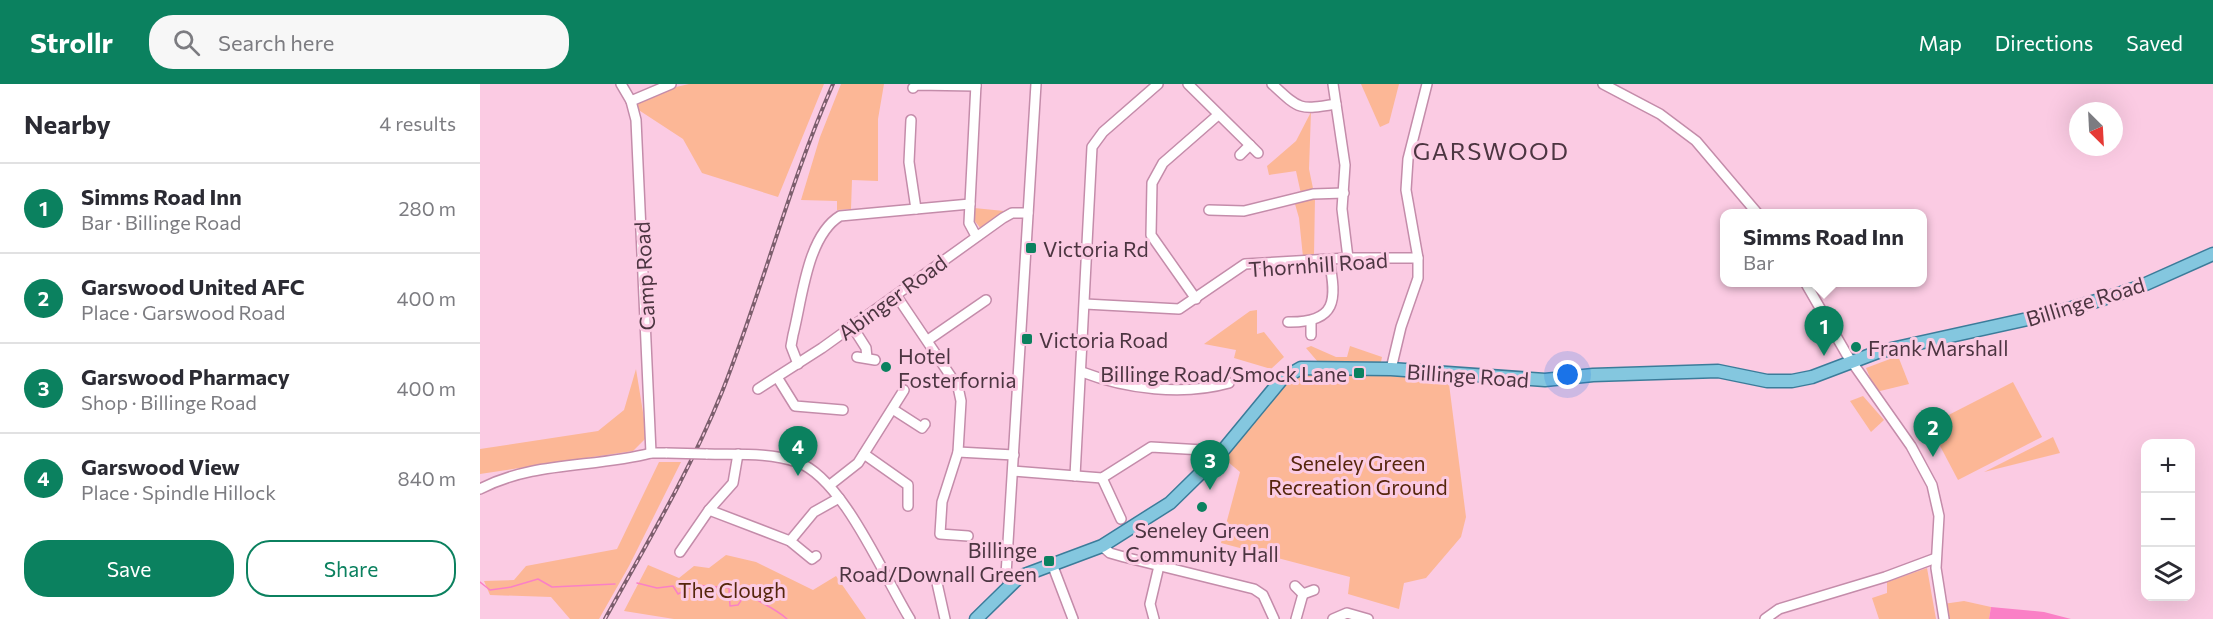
<!DOCTYPE html>
<html lang="en">
<head>
<meta charset="utf-8">
<style>
	body { margin:0; font-family:Commissioner,sans-serif; background:#f7f7f7; color:#2b2b33 }
	.controls { position:absolute; right:18px; bottom:18px; display:grid; overflow:hidden; border-radius:12px; box-shadow:0 6px 24px #0002 }
	.controls button { width:54px; height:54px; display:grid; place-items:center; padding:0; border:0; border-bottom:2px solid #e1e1e2; background:#fff; color:#2b2b33; font:30px sans-serif }
	.compass { position:absolute; left:1589px; top:18px; width:54px; height:54px; border-radius:50%; background:#fff; box-shadow:0 6px 24px #0002; rotate:156deg }
	.you { position:absolute; left:1088px; top:291px; width:21px; height:21px; margin:-15px; border:4px solid #fff; border-radius:50%; background:#1a73e8; box-shadow:0 0 0 9px #1a73e833 }
	.badge { display:grid; place-items:center; width:39px; height:39px; border-radius:50%; background:#0b815f; color:#fff; font-size:20px; font-weight:700 }
	.pin { position:absolute; translate:-50% -50px; filter:drop-shadow(0 2px 3px #0008) }
	.pin::after { content:''; position:absolute; top:32px; width:21px; height:18px; background:inherit; clip-path:polygon(0 0,100% 0,50% 100%) }
	.popup { position:absolute; left:1240px; top:125px; width:207px; height:78px; box-sizing:border-box; display:grid; place-content:center; border-radius:12px; background:#fff; filter:drop-shadow(0 2px 4px #0005); font-size:20px; white-space:nowrap; color:#7c7c81 }
	.popup b { font-size:22px; color:#2b2b33 }
	.popup::after { content:''; position:absolute; left:50%; top:100%; margin-left:-12px; border:12px solid transparent; border-top-color:#fff }
	.list { margin:0; padding:0; list-style:none }
	h2 { display:flex; justify-content:space-between; align-items:center; height:78px; margin:0; padding:0 24px; font-size:26px }
	h2 small { font-size:20px; font-weight:400; color:#7c7c81 }
	.list li { display:grid; grid-template-columns:39px 1fr auto; gap:18px; align-items:center; box-sizing:border-box; height:90px; padding:0 24px; border-top:2px solid #e1e1e2 }
	.list b { display:block; font-size:22px; white-space:nowrap }
	.list p { margin:0; font-size:20px; white-space:nowrap; color:#7c7c81 }
	.list em { font-size:20px; font-style:normal; color:#7c7c81 }
	.actions { display:flex; gap:12px; padding:18px 24px }
	.actions a { flex:1; padding:14px 0; border:2px solid #0b815f; border-radius:24px; text-align:center; font-size:21px; color:#0b815f }
	.actions .main { background:#0b815f; color:#fff }
	.icon { flex:none; width:33px; height:33px; fill:none; stroke:currentColor; stroke-width:2; stroke-linecap:round; stroke-linejoin:round }
	.map { position:relative; flex:none; width:1733px; height:535px; overflow:hidden }
	header { display:flex; align-items:center; gap:36px; box-sizing:border-box; height:84px; padding:0 30px; background:#0b815f; color:#fff }
	header strong { font-size:28px }
	nav { display:flex; gap:33px; margin-inline-start:auto; font-size:21px }
	.search { width:420px; height:54px; background:#f7f7f7; display:flex; align-items:center; gap:15px; box-sizing:border-box; padding:0 21px; border-radius:24px; color:#7c7c81; font-size:22px }
	main { display:flex }
	aside { flex:1; background:#fff }
	.map>svg:first-child { display:block }
</style>
</head>
<body>
<header>
<strong>Strollr</strong>
<div class="search"><svg class="icon" aria-label="search" viewBox="0 0 24 24"><circle cx="10" cy="10" r="6"/><path d="M15 15l6 6"/></svg>Search here</div>
<nav><a>Map</a><a>Directions</a><a>Saved</a></nav>
</header>
<main>
<aside>
<h2>Nearby<small>4 results</small></h2>
<ul class="list">
<li><span class="badge">1</span><div><b>Simms Road Inn</b><p>Bar · Billinge Road</p></div><em>280 m</em></li>
<li><span class="badge">2</span><div><b>Garswood United AFC</b><p>Place · Garswood Road</p></div><em>400 m</em></li>
<li><span class="badge">3</span><div><b>Garswood Pharmacy</b><p>Shop · Billinge Road</p></div><em>400 m</em></li>
<li><span class="badge">4</span><div><b>Garswood View</b><p>Place · Spindle Hillock</p></div><em>840 m</em></li>
</ul>
<div class="actions"><a class="main">Save</a><a>Share</a></div>
</aside>
<div class="map">
<svg width="1733" height="535" viewBox="0 0 1733 535">
	<rect width="100%" height="100%" fill="#fbcbe3"/>
	<g fill="#fcb796">
		<polygon points="209,0 344,0 298,113 222,89 203,55 151,21 183,6"/>
		<polygon points="361,0 404,0 398,35 398,97 372,96 371,125 357,126 357,117 321,116 340,53"/>
		<polygon points="881,0 919,0 909,39 900,43"/>
		<polygon points="831,28 829,85 835,114 834,171 823,173 819,134 813,113 821,110 816,87 789,91 787,82 816,57"/>
		<polygon points="494,124 524,127 501,145 494,136"/>
		<polygon points="777,226 777,250 784,248 804,273 791,285 754,274 756,266 724,260 770,227"/>
		<polygon points="831,262 856,273 867,273 870,262 902,273 901,278 838,278 826,264"/>
		<polygon points="1418,272 1429,300 1396,308 1386,284"/>
		<polygon points="156,285 167,353 153,367 0,390 0,365 118,347 144,326"/>
		<polygon points="825,287 968,292 986,433 981,453 946,494 924,499 919,525 868,510 870,493 741,459 760,388 742,373 807,297"/>
		<polygon points="1533,298 1562,353 1478,396 1449,341"/>
		<polygon points="1383,312 1404,336 1391,348 1370,317"/>
		<polygon points="1573,353 1580,369 1504,388"/>
		<polygon points="179,378 201,378 149,482 119,535 90,535 71,513 10,511 4,497 34,496 46,482 137,465"/>
		<polygon points="246,471 276,478 333,506 356,492 386,535 194,535 144,527 168,481 199,494 214,482 229,484"/>
		<polygon points="1447,484 1456,535 1399,535 1392,514 1407,509 1407,498"/>
		<polygon points="1484,517 1511,523 1509,535 1466,535 1463,520"/>
	</g>
	<polygon fill="#fa80c6" points="1511,523 1564,528 1591,535 1509,535"/>
	<g fill="none" stroke-linecap="round" stroke-linejoin="round">
		<g stroke="#fa80c6" stroke-width="1.5">
			<polyline points="0,498 10,506 31,503 58,495 72,503 135,500"/>
			<path d="M157 499 177 504 193 502 198 510 215 501 249 504 250 522 258 521 266 509C280 519 295 524 307 535"/>
		</g>
		<defs>
			<g id="minor">
				<polyline points="141,0 151,17 156,36 171,369"/>
				<polyline points="708,0 778,69"/>
				<path d="M792 0C820 26 819 26 856 20"/>
				<polyline points="853,0 865,81 862,125 868,174"/>
				<polyline points="1123,0 1180,30 1216,57 1278,130"/>
				<polyline points="433,4 436,1 496,2"/>
				<polyline points="151,17 191,0"/>
				<polyline points="431,36 429,78 436,125"/>
				<polyline points="760,71 770,61"/>
				<polyline points="729,126 764,127 833,110 864,109"/>
				<polyline points="496,152 489,139 496,0"/>
				<polyline points="1325,198 1367,271 1431,362 1452,401 1459,432 1456,484 1464,535"/>
				<polyline points="416,211 478,303 481,317 478,368 462,418 460,450 488,452"/>
				<polyline points="716,215 671,151 672,99 683,79 738,31"/>
				<polyline points="605,220 699,225 765,180 868,174 938,174"/>
				<path d="M808 238C857 239 857 216 849 176"/>
				<polyline points="372,242 386,264 387,274"/>
				<polyline points="831,251 831,238"/>
				<polyline points="448,256 506,216"/>
				<polyline points="377,273 395,276"/>
				<path d="M318 280 311 262 313 251C322 216 327 152 360 132L490 120"/>
				<polyline points="911,285 921,243 938,194 938,174 926,106 928,75 947,0"/>
				<path d="M602 288C646 305 703 312 749 299"/>
				<polyline points="297,293 315,322 363,326"/>
				<polyline points="278,305 342,264 523,134 532,129 548,129"/>
				<polyline points="414,326 442,344 445,340"/>
				<polyline points="478,368 534,371"/>
				<path d="M226 370C256 371 288 368 317 378 363 394 404 493 430 535"/>
				<polyline points="384,370 428,401 428,422"/>
				<polyline points="533,387 622,394 671,363 723,366"/>
				<polyline points="595,392 612,63 623,48 678,0"/>
				<polyline points="622,394 641,435"/>
				<polyline points="350,401 378,379 424,306"/>
				<path d="M0 405C54 377 114 384 171 369H187"/>
				<polyline points="229,426 310,457 332,475 336,472"/>
				<polyline points="310,457 334,428 359,414"/>
				<polyline points="622,462 630,469 644,473 774,505 783,511 794,535"/>
				<polyline points="200,468 229,426 253,399 258,370"/>
				<polyline points="572,480 593,535"/>
				<polyline points="457,499 465,535"/>
				<polyline points="529,500 526,491 556,0"/>
				<polyline points="815,502 823,510 834,506"/>
				<polyline points="674,535 670,520 679,482"/>
				<polyline points="816,535 823,510"/>
				<polyline points="853,535 867,529 888,535"/>
				<polyline points="1285,535 1299,525 1405,493 1456,474"/>
			</g>
			<polyline id="major" points="496,535 539,493 622,462 690,419 740,370 802,295 821,284 911,285 1065,296 1113,291 1238,287 1287,297 1312,297 1332,293 1398,268 1575,229 1623,215 1659,203 1733,170"/>
		</defs>
		<use href="#minor" stroke="#c48caa" stroke-width="12"/>
		<use href="#major" stroke="#3b7c9a" stroke-width="15"/>
		<use href="#minor" stroke="#fff" stroke-width="9"/>
		<use href="#major" stroke="#84c7df" stroke-width="12"/>
		<defs>
			<path id="rail" d="M125 535C166 461 210 387 242 308 282 207 309 100 353 0"/>
		</defs>
		<use href="#rail" stroke="#7c5e6d" stroke-width="4"/>
		<use href="#rail" stroke="#fbcbe3" stroke-width="1.5" stroke-dasharray="4.5" stroke-linecap="butt"/>
		<defs>
			<polyline id="minor-bridge" points="187,369 226,370"/>
		</defs>
		<use href="#minor-bridge" stroke="#c48caa" stroke-width="12" stroke-linecap="butt"/>
		<use href="#minor-bridge" stroke="#fff" stroke-width="9"/>
	</g>
	<g fill="#0b815f" stroke="#fbcbe3" stroke-width="2">
		<rect x="545" y="158" width="12" height="12" rx="3"/>
		<rect x="541" y="249" width="12" height="12" rx="3"/>
		<circle cx="1376" cy="263" r="6"/>
		<circle cx="406" cy="283" r="6"/>
		<rect x="873" y="283" width="12" height="12" rx="3"/>
		<circle cx="722" cy="423" r="6"/>
		<rect x="563" y="471" width="12" height="12" rx="3"/>
	</g>
	<g text-anchor="middle" dominant-baseline="central" stroke-width="6" stroke-linejoin="round" paint-order="stroke">
		<g font-size="21" fill="#4c3541" stroke="#fbcbe3" text-anchor="start">
			<text x="563" y="164">Victoria Rd</text>
			<text x="559" y="255">Victoria Road</text>
			<text x="1388" y="263">Frank Marshall</text>
			<text x="418" y="271">Hotel<tspan x="418" dy="24">Fosterfornia</tspan></text>
			<text x="867" y="289" text-anchor="end">Billinge Road/Smock Lane</text>
			<text x="722" y="445" text-anchor="middle">Seneley Green<tspan x="722" dy="24">Community Hall</tspan></text>
			<text x="557" y="465" text-anchor="end">Billinge<tspan x="557" dy="24">Road/Downall Green</tspan></text>
		</g>
		<g font-size="21" fill="#4c3541" stroke="#fbcbe3">
			<text transform="translate(838 180) rotate(-4)">Thornhill Road</text>
			<text transform="translate(164 192) rotate(-93)">Camp Road</text>
			<text transform="translate(412 213) rotate(-36)">Abinger Road</text>
			<text transform="translate(1605 217) rotate(-17)">Billinge Road</text>
			<text transform="translate(988 291) rotate(4)">Billinge Road</text>
		</g>
		<g font-size="21" fill="#55260c" stroke="#fbcbe3">
			<text x="878" y="378">Seneley Green<tspan x="878" dy="24">Recreation Ground</tspan></text>
			<text x="252" y="505">The Clough</text>
		</g>
		<g font-size="24" letter-spacing="1.5" fill="#4c3541" stroke="#fbcbe3">
			<text x="1011" y="66">GARSWOOD</text>
		</g>
	</g>
</svg>
<div class="controls">
<button>+</button>
<button>−</button>
<button><svg class="icon" aria-label="layers" viewBox="0 0 24 24"><path d="M12 4l9 5-9 5-9-5zM3 14l9 5 9-5"/></svg></button>
</div>
<svg class="compass" viewBox="-18 -18 36 36"><path d="M0-13l5 13h-10z" fill="#e53935"/><path d="M0 13l5-13h-10z" fill="#7c7c81"/></svg>
<div class="you"></div>
<div class="pin badge" style="left:1344px;top:272px">1</div>
<div class="popup"><b>Simms Road Inn</b>Bar</div>
<div class="pin badge" style="left:1453px;top:373px">2</div>
<div class="pin badge" style="left:730px;top:406px">3</div>
<div class="pin badge" style="left:318px;top:392px">4</div>
</div>
</main>
</body>
</html>
